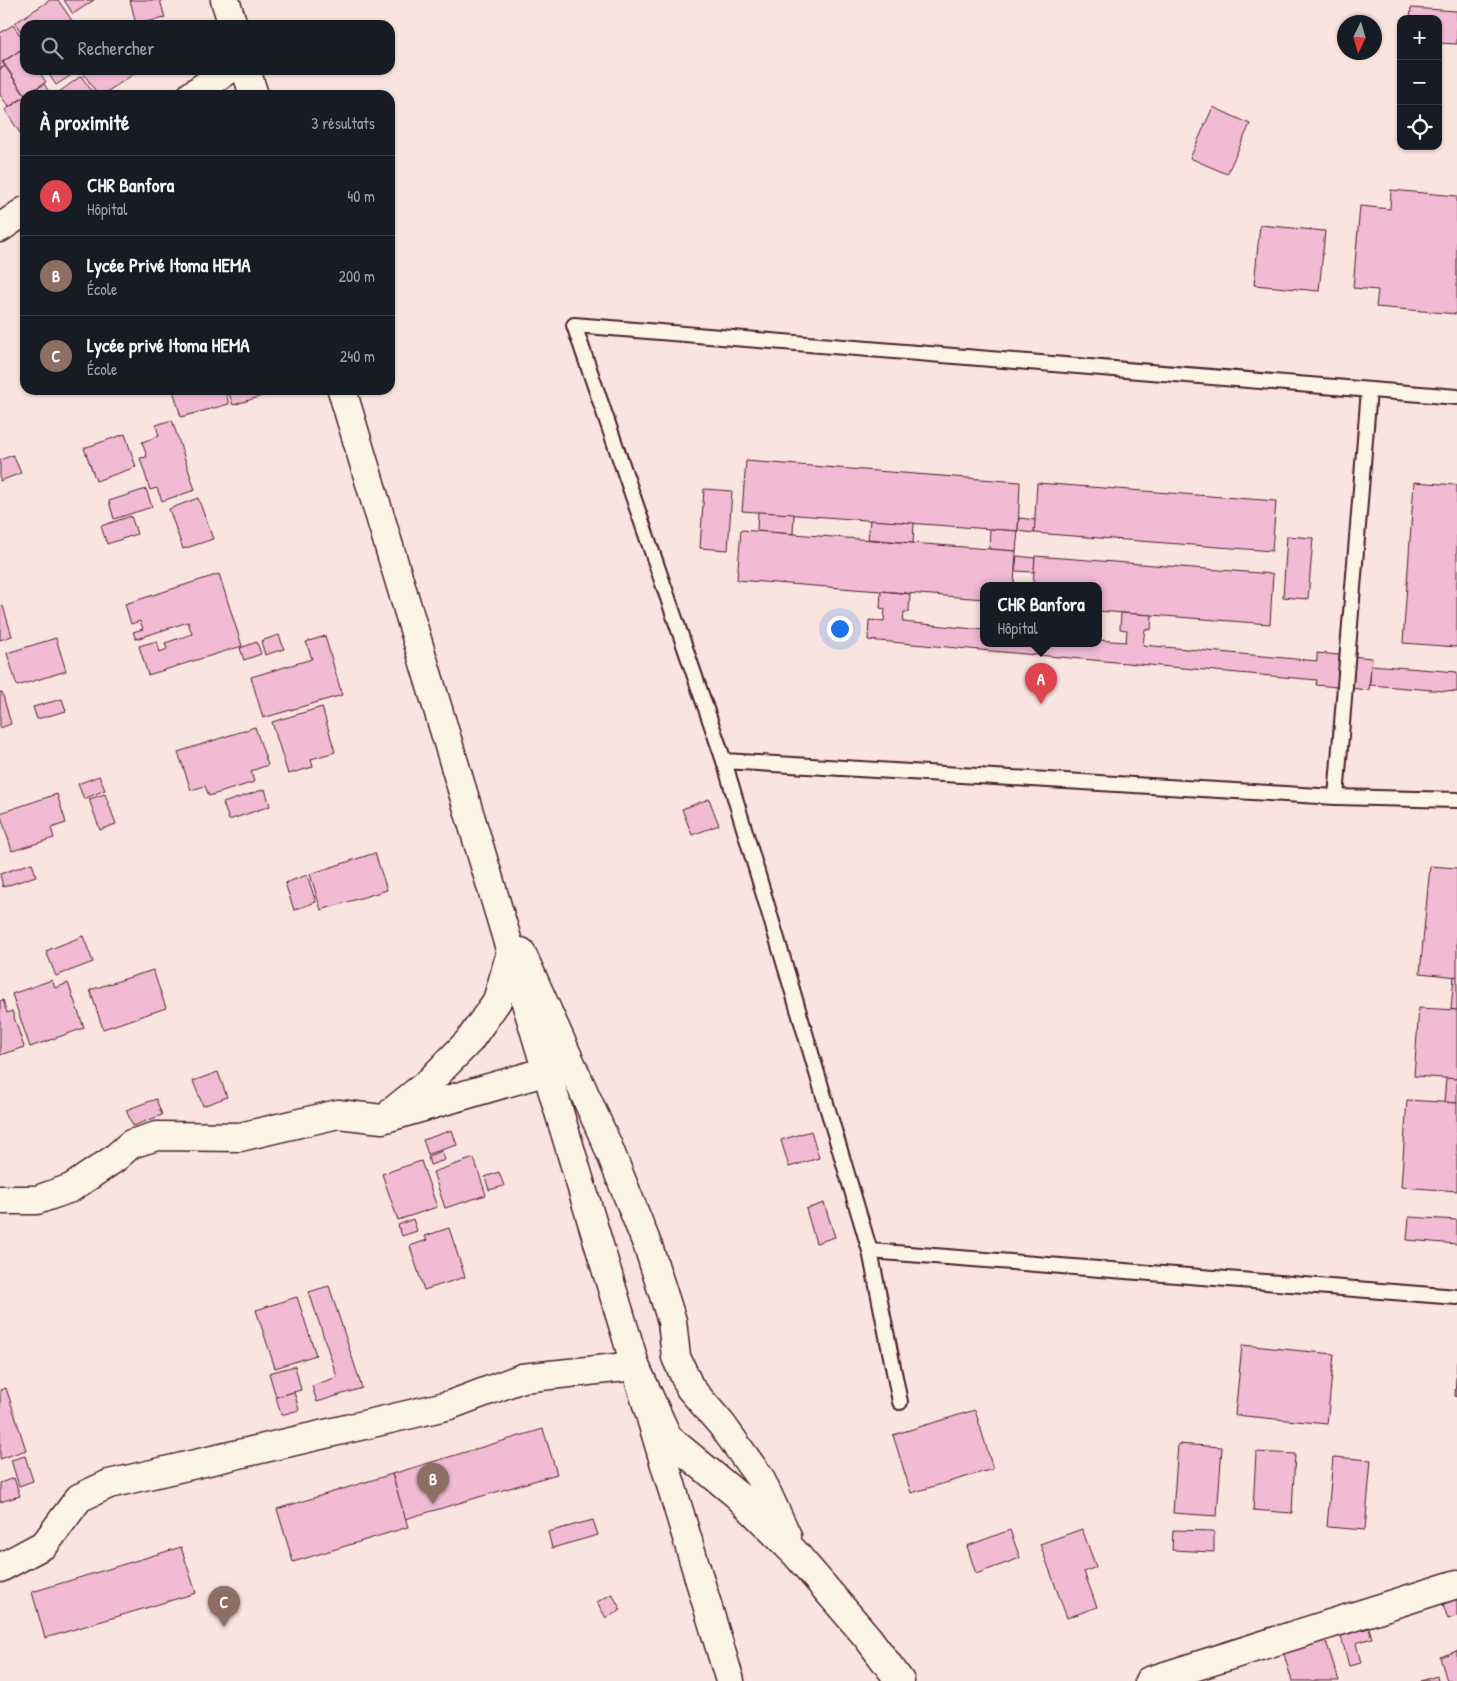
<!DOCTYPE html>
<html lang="fr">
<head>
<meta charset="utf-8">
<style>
	body { margin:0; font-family:"Patrick Hand",sans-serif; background:#242831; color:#f1f3f6 }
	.controls { position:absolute; right:15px; top:15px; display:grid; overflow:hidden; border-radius:10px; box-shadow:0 1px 4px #0004 }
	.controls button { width:45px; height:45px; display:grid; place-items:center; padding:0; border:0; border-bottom:1px solid #363941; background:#171b24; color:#f1f3f6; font:25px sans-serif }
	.compass { position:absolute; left:1337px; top:15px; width:45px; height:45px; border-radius:50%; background:#171b24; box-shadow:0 1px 4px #0004; rotate:185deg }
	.you { position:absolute; left:839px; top:628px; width:18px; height:18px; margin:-12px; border:4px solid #fff; border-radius:50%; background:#1a73e8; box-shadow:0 0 0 8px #1a73e833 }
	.badge { display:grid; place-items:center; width:32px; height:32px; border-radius:50%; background:#d93025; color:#fff; font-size:16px; font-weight:700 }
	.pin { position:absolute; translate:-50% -41px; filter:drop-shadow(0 1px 2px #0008) }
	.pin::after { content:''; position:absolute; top:26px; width:18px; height:15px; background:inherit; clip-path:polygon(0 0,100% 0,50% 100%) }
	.popup { position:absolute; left:980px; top:582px; width:122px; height:65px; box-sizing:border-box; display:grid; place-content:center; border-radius:10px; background:#171b24; filter:drop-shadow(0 1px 4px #0005); font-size:16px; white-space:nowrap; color:#9ea1a6 }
	.popup b { font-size:19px; color:#f1f3f6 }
	.popup::after { content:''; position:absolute; left:50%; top:100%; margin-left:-10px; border:10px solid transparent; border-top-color:#171b24 }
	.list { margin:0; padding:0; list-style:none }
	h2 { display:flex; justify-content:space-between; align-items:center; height:65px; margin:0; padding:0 20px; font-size:21px }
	h2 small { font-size:16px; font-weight:400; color:#9ea1a6 }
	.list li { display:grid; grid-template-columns:32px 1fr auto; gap:15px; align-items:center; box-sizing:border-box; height:80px; padding:0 20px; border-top:1px solid #363941 }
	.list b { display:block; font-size:19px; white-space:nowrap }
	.list p { margin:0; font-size:16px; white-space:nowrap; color:#9ea1a6 }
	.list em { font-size:16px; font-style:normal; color:#9ea1a6 }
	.icon { flex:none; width:28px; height:28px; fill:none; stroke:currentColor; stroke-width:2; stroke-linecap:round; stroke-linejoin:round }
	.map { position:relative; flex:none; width:1457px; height:1681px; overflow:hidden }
	.search { position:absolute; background:#171b24; box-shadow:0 1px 4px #0004; left:20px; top:20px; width:375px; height:55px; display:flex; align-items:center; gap:12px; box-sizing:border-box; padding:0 18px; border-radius:15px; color:#9ea1a6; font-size:19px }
	.panel { position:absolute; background:#171b24; box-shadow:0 1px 4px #0004; left:20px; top:90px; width:375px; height:305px; border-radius:15px }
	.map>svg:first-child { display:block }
</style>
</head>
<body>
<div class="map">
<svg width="1457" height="1681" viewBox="0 0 1457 1681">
	<rect width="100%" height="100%" fill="#f9e4e0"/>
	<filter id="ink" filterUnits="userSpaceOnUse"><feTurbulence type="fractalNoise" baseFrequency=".02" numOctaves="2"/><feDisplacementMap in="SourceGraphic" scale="10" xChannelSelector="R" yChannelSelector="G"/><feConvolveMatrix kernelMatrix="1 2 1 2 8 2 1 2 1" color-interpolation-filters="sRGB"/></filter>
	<g filter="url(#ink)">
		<g fill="#f2bbd4" stroke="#4a1f2b">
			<polygon points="50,0 58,0 75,25 25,25 25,38 15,23"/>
			<polygon points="64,0 94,0 73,14"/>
			<polygon points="130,0 160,0 165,18 136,24"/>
			<polygon points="1411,8 1457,11 1457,44 1438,43 1438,19 1410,19"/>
			<polygon points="13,25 25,42 25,47 2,62 5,66 0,69 0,33"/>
			<polygon points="24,48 25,70 38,70 46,82 25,95 3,62"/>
			<polygon points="5,66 25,96 9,107 0,95 0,70"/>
			<polygon points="46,70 79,70 56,85"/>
			<polygon points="84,70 140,70 102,95 98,95 82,71"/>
			<polygon points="81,76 91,90 84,95 55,95"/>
			<polygon points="44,84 51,95 28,95"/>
			<polygon points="25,97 25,135 22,136 5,110"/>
			<polygon points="1213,107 1250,124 1227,174 1190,158"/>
			<polygon points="1391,190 1457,196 1457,314 1376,307 1378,290 1353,288 1360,206 1390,209"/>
			<polygon points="1260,225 1325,231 1319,291 1254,285"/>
			<polygon points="173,390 225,390 229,404 181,417"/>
			<polygon points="228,390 268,390 269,394 233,405"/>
			<polygon points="172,420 195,490 162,501 157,488 150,490 140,458 147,457 142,442 159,436 156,425"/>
			<polygon points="125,434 136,467 96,481 84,448"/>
			<polygon points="13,455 21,473 0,481 0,460"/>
			<polygon points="746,461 1020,482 1018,531 742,511"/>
			<polygon points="1414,482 1457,485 1457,647 1403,643"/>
			<polygon points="1037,483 1276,501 1272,551 1034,533"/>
			<polygon points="146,489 152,507 114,519 109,501"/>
			<polygon points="704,489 732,491 728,550 700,548"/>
			<polygon points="198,498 213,539 183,549 169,509"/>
			<polygon points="758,512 794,514 793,534 757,531"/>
			<polygon points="131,516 137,534 107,544 101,526"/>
			<polygon points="1019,518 1035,520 1034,533 1018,531"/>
			<polygon points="870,520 914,523 913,543 868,539"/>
			<polygon points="990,529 1018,531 1016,551 989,549"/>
			<polygon points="741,530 1016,551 1014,585 984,585 984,599 737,580"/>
			<polygon points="1287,536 1313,538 1308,599 1283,597"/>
			<polygon points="1017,556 1035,558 1034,572 1015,571"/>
			<polygon points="1035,556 1273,574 1270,624 1098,611 1098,585 1033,585"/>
			<polygon points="219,574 242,646 148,675 139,646 157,641 160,652 167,649 165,643 192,634 188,622 136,639 133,632 143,629 140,621 131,624 125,604"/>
			<polygon points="881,591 910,594 909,612 904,612 903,622 984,630 984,643 1098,643 1098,640 1126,642 1127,630 1120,629 1121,613 1152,615 1151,630 1145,629 1143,645 1317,661 1317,653 1372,658 1369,690 1316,685 1317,680 868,640 869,620 884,621 885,609 880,608"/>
			<polygon points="3,606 12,636 0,640 0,607"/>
			<polygon points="279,635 284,649 265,655 261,641"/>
			<polygon points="325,636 342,695 263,718 251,677 312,659 306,642"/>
			<polygon points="56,638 66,671 17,686 7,653"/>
			<polygon points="257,642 261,654 244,660 240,648"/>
			<polygon points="1371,665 1457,672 1457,692 1370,685"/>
			<polygon points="0,692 2,692 11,724 0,728"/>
			<polygon points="62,699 66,711 37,719 33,707"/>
			<polygon points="322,707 335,752 311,759 313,767 288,774 272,722"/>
			<polygon points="255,727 268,765 251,771 254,782 209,796 205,786 191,790 178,752"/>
			<polygon points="99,776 105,790 84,799 78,784"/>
			<polygon points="265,789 270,806 229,820 223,803"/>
			<polygon points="57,794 66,823 51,828 54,838 12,851 0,813"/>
			<polygon points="105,794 116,824 100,830 89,799"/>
			<polygon points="709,799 719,825 692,835 682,809"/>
			<polygon points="375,853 387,890 321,910 310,874"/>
			<polygon points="32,863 36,876 3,887 0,874"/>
			<polygon points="1430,866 1457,868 1457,977 1420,973"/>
			<polygon points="307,875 316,902 294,910 285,883"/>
			<polygon points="83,936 93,962 56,976 46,951"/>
			<polygon points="153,970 166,1008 103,1029 90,990"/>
			<polygon points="1454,976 1457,977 1457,1010 1451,1010"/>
			<polygon points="52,980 55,988 68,983 84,1028 30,1047 12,994"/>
			<polygon points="3,1000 7,1013 12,1011 24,1047 0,1055 0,1001"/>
			<polygon points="1419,1008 1457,1010 1457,1079 1414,1076"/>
			<polygon points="218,1072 227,1097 203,1106 193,1081"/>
			<polygon points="1446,1078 1457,1079 1457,1103 1444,1102"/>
			<polygon points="156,1099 162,1115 133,1126 126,1110"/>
			<polygon points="1407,1100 1457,1103 1457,1191 1401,1187"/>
			<polygon points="452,1130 457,1145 428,1154 423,1140"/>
			<polygon points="811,1131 819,1158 789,1167 781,1140"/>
			<polygon points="442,1151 445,1160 430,1165 428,1156"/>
			<polygon points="474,1158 486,1195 445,1208 433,1172"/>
			<polygon points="421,1161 437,1207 398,1220 382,1174"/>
			<polygon points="499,1172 504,1186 489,1190 485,1177"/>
			<polygon points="824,1203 835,1237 816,1243 806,1209"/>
			<polygon points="1409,1217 1457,1220 1457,1244 1407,1240"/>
			<polygon points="413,1219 417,1231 402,1236 398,1225"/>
			<polygon points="449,1228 465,1277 424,1290 410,1246 427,1240 425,1236"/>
			<polygon points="329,1286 362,1388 317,1402 312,1386 337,1377 309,1292"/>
			<polygon points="297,1297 316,1355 275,1368 256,1310"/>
			<polygon points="1242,1345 1334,1354 1327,1424 1235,1415"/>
			<polygon points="1457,1362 1457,1397 1455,1396"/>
			<polygon points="295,1366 301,1390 276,1397 269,1373"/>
			<polygon points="6,1388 26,1450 0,1459 0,1390"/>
			<polygon points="294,1392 299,1410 281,1415 276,1397"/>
			<polygon points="975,1410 993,1469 911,1493 893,1435"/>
			<polygon points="543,1429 557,1474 405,1519 392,1474"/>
			<polygon points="1178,1444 1222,1447 1217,1516 1173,1513"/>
			<polygon points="1256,1452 1295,1454 1292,1513 1253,1510"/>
			<polygon points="25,1456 33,1481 19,1486 11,1460"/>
			<polygon points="1333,1457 1371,1460 1365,1530 1327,1527"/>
			<polygon points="392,1474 408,1527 293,1562 277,1509"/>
			<polygon points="14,1478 20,1496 0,1502 0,1483"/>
			<polygon points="593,1520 598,1535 552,1548 548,1532"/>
			<polygon points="1082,1529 1096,1567 1084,1572 1097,1607 1067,1618 1040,1544"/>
			<polygon points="1010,1530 1020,1558 976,1574 967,1546"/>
			<polygon points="1173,1530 1214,1531 1214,1552 1172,1550"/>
			<polygon points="181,1547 196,1593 45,1638 32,1592"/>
			<polygon points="612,1594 621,1610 606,1618 597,1602"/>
			<polygon points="1457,1599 1457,1616 1448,1619 1443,1604"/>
			<polygon points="1369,1628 1372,1638 1356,1643 1361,1663 1349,1666 1341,1636"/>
			<polygon points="1324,1635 1339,1681 1292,1681 1282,1648"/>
			<polygon points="1457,1651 1457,1681 1447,1681 1440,1657"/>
			<polygon points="1437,1676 1438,1681 1421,1681"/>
		</g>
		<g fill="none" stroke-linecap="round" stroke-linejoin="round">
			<defs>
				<g id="lane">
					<polyline points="1457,397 574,325 724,761 870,1251 1457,1297"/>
					<polyline points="724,761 1336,797 1457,800"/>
					<polyline points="1336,797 1369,390"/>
					<polyline points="870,1251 900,1402"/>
				</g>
				<g id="street">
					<polyline points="192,95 228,70"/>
					<polyline points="0,228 25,211"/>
					<polyline points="521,952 607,1144 649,1249 672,1321 676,1357 690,1388 722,1425 760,1478 787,1536"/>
					<polyline points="393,1111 429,1082 469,1041 497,1001 511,952"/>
					<polyline points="0,1200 37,1200 71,1188 114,1159 131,1144 157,1136 240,1137 338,1114 382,1119 547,1071"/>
					<polyline points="0,1568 45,1544 79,1498 109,1484 450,1405 522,1378 635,1366 668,1438 737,1495 795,1553 868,1638 900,1681"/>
					<polyline points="1149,1681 1457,1584"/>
				</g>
				<g id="secondary">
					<polyline points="225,0 233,25"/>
					<polyline points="246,70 254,95"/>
					<polyline points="342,390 730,1681"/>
				</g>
			</defs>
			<use href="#lane" stroke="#4a1f2b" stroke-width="18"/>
			<use href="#street" stroke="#4a1f2b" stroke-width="31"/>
			<use href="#secondary" stroke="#4a1f2b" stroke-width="31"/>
			<use href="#lane" stroke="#fcf5e5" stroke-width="14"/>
			<use href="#street" stroke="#fcf5e5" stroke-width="28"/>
			<use href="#secondary" stroke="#fcf5e5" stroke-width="28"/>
		</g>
	</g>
</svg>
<div class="controls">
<button>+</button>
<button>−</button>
<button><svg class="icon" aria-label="locate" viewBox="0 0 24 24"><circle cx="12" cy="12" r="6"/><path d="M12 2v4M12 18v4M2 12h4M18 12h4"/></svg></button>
</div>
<svg class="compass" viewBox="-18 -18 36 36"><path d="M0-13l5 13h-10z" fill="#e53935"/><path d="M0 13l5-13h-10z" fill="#9ea1a6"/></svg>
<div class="you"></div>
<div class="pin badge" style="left:1041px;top:704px;background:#e0444e">A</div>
<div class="popup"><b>CHR Banfora</b>Hôpital</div>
<div class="pin badge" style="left:433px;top:1504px;background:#8d6e63">B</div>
<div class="pin badge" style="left:224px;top:1627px;background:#8d6e63">C</div>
<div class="search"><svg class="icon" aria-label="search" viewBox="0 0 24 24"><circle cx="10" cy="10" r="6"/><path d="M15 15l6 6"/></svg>Rechercher</div>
<section class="panel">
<h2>À proximité<small>3 résultats</small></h2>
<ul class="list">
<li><span class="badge" style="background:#e0444e">A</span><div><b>CHR Banfora</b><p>Hôpital</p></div><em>40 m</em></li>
<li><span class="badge" style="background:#8d6e63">B</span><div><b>Lycée Privé Itoma HEMA</b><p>École</p></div><em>200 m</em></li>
<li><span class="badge" style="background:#8d6e63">C</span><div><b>Lycée privé Itoma HEMA</b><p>École</p></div><em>240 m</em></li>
</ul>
</section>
</div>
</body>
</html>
